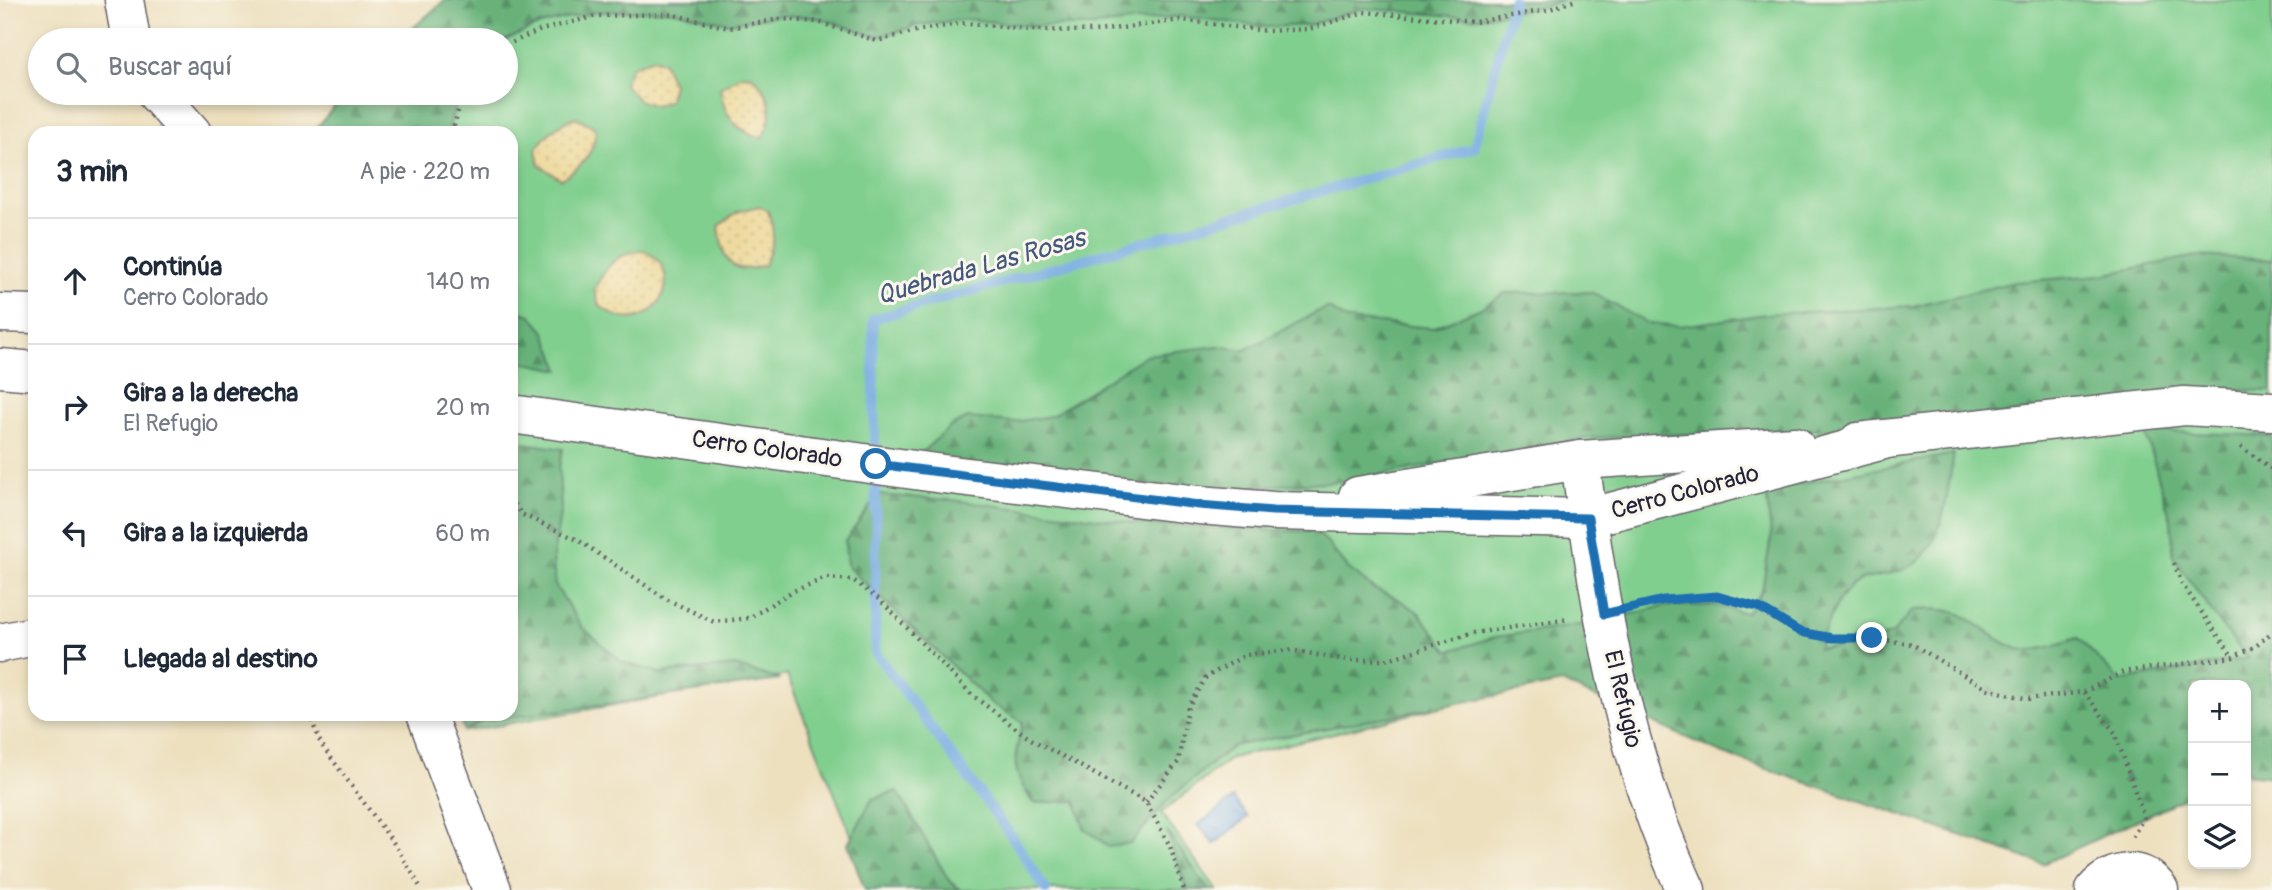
<!DOCTYPE html>
<html lang="es">
<head>
<meta charset="utf-8">
<style>
	body { margin:0; font-family:Pangolin,sans-serif; background:#f6f6f7; color:#1f2937 }
	.controls { position:absolute; right:21px; bottom:21px; display:grid; overflow:hidden; border-radius:14px; box-shadow:0 4px 10px #0003 }
	.controls button { width:63px; height:63px; display:grid; place-items:center; padding:0; border:0; border-bottom:2px solid #e0e1e3; background:#fff; color:#1f2937; font:35px sans-serif }
	.stop { position:absolute; width:21px; height:21px; margin:-16px; border:5px solid #1f6fb2; border-radius:50%; background:#fff }
	.stop.end { background:#1f6fb2; border-color:#fff; box-shadow:0 2px 7px #0008 }
	.list { margin:0; padding:0; list-style:none }
	h2 { display:flex; justify-content:space-between; align-items:center; height:91px; margin:0; padding:0 28px; font-size:30px }
	h2 small { font-size:23px; font-weight:400; color:#747a83 }
	.list li { display:grid; grid-template-columns:46px 1fr auto; gap:21px; align-items:center; box-sizing:border-box; height:126px; padding:0 28px; border-top:2px solid #e0e1e3 }
	.list b { display:block; font-size:26px; white-space:nowrap }
	.list p { margin:0; font-size:23px; white-space:nowrap; color:#747a83 }
	.list em { font-size:23px; font-style:normal; color:#747a83 }
	.icon { flex:none; width:38px; height:38px; fill:none; stroke:currentColor; stroke-width:2; stroke-linecap:round; stroke-linejoin:round }
	.map { position:relative; flex:none; width:2272px; height:890px; overflow:hidden }
	.search { position:absolute; background:#fff; box-shadow:0 4px 10px #0003; left:28px; top:28px; width:490px; height:77px; display:flex; align-items:center; gap:18px; box-sizing:border-box; padding:0 24px; border-radius:38px; color:#747a83; font-size:26px }
	.panel { position:absolute; background:#fff; box-shadow:0 4px 10px #0003; left:28px; top:126px; width:490px; height:595px; border-radius:21px }
	.map>svg:first-child { display:block }
</style>
</head>
<body>
<div class="map">
<svg width="2272" height="890" viewBox="0 0 2272 890">
	<defs>
		<pattern id="forest-firs" width="22" height="20" patternUnits="userSpaceOnUse" patternTransform="scale(1.75)"><rect width="22" height="20" fill="#68b27a"/><path d="M5 1l3.5 6h-7zM16 11l3.5 6h-7z" fill="#559065"/></pattern>
		<pattern id="sand-dots" width="8" height="8" patternUnits="userSpaceOnUse" patternTransform="scale(1.75)"><rect width="8" height="8" fill="#eeda9e"/><path d="M2 2h.1M6 6h.1" fill="none" stroke="#ccbb89" stroke-width="1.8" stroke-linecap="round"/></pattern>
		<pattern id="water-ripples" width="26" height="14" patternUnits="userSpaceOnUse" patternTransform="scale(1.75)"><rect width="26" height="14" fill="#75aae2"/><path d="M2 4q2-2 4 0t4 0M15 11q2-2 4 0t4 0" fill="none" stroke="#608ab8"/></pattern>
	</defs>
	<rect width="100%" height="100%" fill="#fbf7ec"/>
	<filter id="ink" filterUnits="userSpaceOnUse"><feTurbulence type="fractalNoise" baseFrequency=".0143" numOctaves="2"/><feDisplacementMap in="SourceGraphic" scale="14" xChannelSelector="R" yChannelSelector="G"/><feConvolveMatrix kernelMatrix="1 2 1 2 8 2 1 2 1" color-interpolation-filters="sRGB"/></filter>
	<filter id="wash" filterUnits="userSpaceOnUse"><feTurbulence type="fractalNoise" baseFrequency=".00686" numOctaves="4" result="noise"/><feDisplacementMap in="SourceGraphic" scale="28" xChannelSelector="R" yChannelSelector="G"/><feGaussianBlur stdDeviation="1.57" result="paint"/><feColorMatrix in="noise" values="0 0 0 0 0 0 0 0 0 0 0 0 0 0 0 0 0 1.4 0 .05"/><feComposite in="paint" operator="in"/></filter>
	<g filter="url(#wash)">
		<rect width="100%" height="100%" fill="#ede0bf"/>
		<polygon fill="#81cf8f" stroke="#527865" stroke-width="2" points="447,0 2272,0 2272,772 2246,685 1567,676 1231,758 1161,813 1217,890 870,890 856,847 787,675 465,731 460,714 511,714 511,133 315,133 349,93 506,93 506,40 400,40"/>
		<g fill="url(#forest-firs)" stroke="#456a5a" stroke-width="2">
			<polygon points="445,0 1563,0 1546,6 1474,18 1364,8 1309,25 1267,27 1181,16 1098,26 1032,26 966,19 919,25 878,37 819,18 780,15 729,23 670,10 596,12 540,25 506,40 399,40"/>
			<polygon points="346,93 459,93 447,133 312,133"/>
			<polygon points="2196,256 2272,260 2272,391 2227,390 1879,427 1588,438 1343,481 1198,490 912,461 951,426 968,418 1014,422 1051,416 1146,355 1218,346 1245,350 1317,312 1328,308 1347,320 1432,328 1479,309 1505,293 1591,292 1647,323 1680,326 1767,314 1913,306 2015,282 2101,275"/>
			<polygon points="511,309 531,315 545,332 560,370 511,360"/>
			<path d="M2145 431 2272 436V777L2246 774V685H2193V794L2043 864 1721 753 1563 683 1233 746 1169 799 1131 843 1109 847 1084 828 1076 801 1033 803C1009 768 1014 760 1023 722L992 704 847 566 845 541 878 495 951 500 1153 525 1318 532 1348 568 1374 589 1398 599 1418 612 1449 651 1495 637 1601 622 1664 606 1712 605 1746 613 1762 590 1771 537 1766 490 1954 454C1947 488 1946 541 1915 563 1900 574 1882 575 1864 579 1839 586 1827 626 1818 648L1866 644 1892 634 1913 610C1929 609 1947 608 1962 615 1981 625 1998 643 2019 649 2037 653 2061 643 2078 638L2120 681 2248 658 2222 627 2174 558 2171 521Z"/>
			<polygon points="511,441 563,449 559,468 561,508 553,557 555,585 582,627 622,662 660,673 735,666 780,680 483,721 464,731 459,714 511,714"/>
			<polygon points="897,791 948,879 960,890 865,890 848,844 872,799"/>
			<polygon points="1167,831 1209,890 1187,890"/>
		</g>
		<g fill="url(#sand-dots)" stroke="#887e6c" stroke-width="2">
			<polygon points="653,58 663,62 673,84 669,101 655,106 638,100 624,84 631,67"/>
			<path d="M742 75 753 76C772 95 776 115 762 138 734 130 724 116 720 88Z"/>
			<path d="M576 117 596 128C595 153 582 167 561 179L539 165 536 149C547 133 558 124 576 117Z"/>
			<path d="M759 206 768 211C776 234 774 243 764 265 729 278 722 257 719 226L737 212Z"/>
			<path d="M643 250C693 273 651 339 609 312 607 311 601 307 600 306 597 302 596 294 594 290 606 267 615 253 643 250Z"/>
		</g>
		<polygon fill="url(#water-ripples)" stroke="#4c668e" stroke-width="2" points="1233,798 1248,817 1214,844 1198,825"/>
		<g fill="none" stroke-linecap="round" stroke-linejoin="round">
			<g stroke="#75aae2" stroke-width="10">
				<polyline points="875,456 873,319 1474,148 1513,0"/>
				<polyline points="876,471 875,652 1013,838 1046,890"/>
			</g>
		</g>
	</g>
	<g filter="url(#ink)">
		<g fill="none" stroke-linecap="round" stroke-linejoin="round">
			<defs>
				<g id="minor">
					<polyline points="124,0 131,40"/>
					<polyline points="156,93 192,133"/>
					<polyline points="0,313 35,314"/>
					<polyline points="0,368 35,371"/>
					<polyline points="511,414 943,474 1199,505 1273,511 1588,518 1884,440"/>
					<polyline points="1858,442 2184,406 2272,411"/>
					<path d="M1580 460C1599 606 1623 756 1686 890"/>
					<polyline points="1358,496 1580,460 1795,446"/>
					<polyline points="0,643 35,636"/>
					<polyline points="426,714 492,890"/>
					<path d="M2095 890C2112 870 2143 865 2159 890"/>
				</g>
			</defs>
			<use href="#minor" stroke="#696469" stroke-width="41"/>
			<g stroke="#696469" stroke-width="4.5" stroke-dasharray="2 5" stroke-linecap="butt">
				<polyline points="506,45 541,30 596,16 670,14 729,28 780,19 818,22 877,41 920,30 966,23 1032,30 1098,31 1181,20 1267,31 1309,29 1364,12 1475,22 1547,10 1576,0"/>
				<polyline points="452,133 463,93"/>
				<polyline points="2241,447 2272,469"/>
				<polyline points="511,498 521,514 578,540 666,599 714,622 749,618 791,592 826,578 853,580 880,600 972,695 1029,738 1146,802 1170,846 1184,890"/>
				<polyline points="2174,563 2182,584 2233,657"/>
				<polyline points="1639,606 1665,600 1717,596 1760,608 1800,632 1832,638 1872,638 1912,644 1987,689 2028,699 2084,692 2123,672 2233,657 2256,646 2272,632"/>
				<polyline points="2084,692 2115,733 2144,817 2132,838"/>
				<polyline points="309,714 321,744 395,845 422,890"/>
				<polyline points="1146,802 1178,762 1188,707 1206,677 1246,655 1289,650 1348,660 1385,660 1474,633 1569,619"/>
			</g>
			<use href="#minor" stroke="#fff" stroke-width="38"/>
		</g>
	</g>
	<g fill="none" stroke-linecap="round" stroke-linejoin="round" filter="url(#ink)">
		<polyline stroke="#1f6fb2" stroke-width="9" points="876,464 1199,505 1273,511 1588,518 1604,614 1664,600 1717,596 1760,608 1800,632 1832,638 1872,638"/>
	</g>
	<g text-anchor="middle" dominant-baseline="central" stroke-width="6" stroke-linejoin="round" paint-order="stroke">
		<g font-size="24" fill="#22223b" stroke="#fbf7ec">
			<text transform="translate(767 449) rotate(8)">Cerro Colorado</text>
			<text transform="translate(1685 492) rotate(-15)">Cerro Colorado</text>
			<text transform="translate(1623 699) rotate(77)">El Refugio</text>
		</g>
		<g font-size="26" font-style="italic" fill="#43587e" stroke="#fbf7ec">
			<text transform="translate(981 267) rotate(-16)">Quebrada Las Rosas</text>
		</g>
	</g>
</svg>
<div class="controls">
<button>+</button>
<button>−</button>
<button><svg class="icon" aria-label="layers" viewBox="0 0 24 24"><path d="M12 4l9 5-9 5-9-5zM3 14l9 5 9-5"/></svg></button>
</div>
<div class="stop" style="left:876px;top:464px"></div>
<div class="stop end" style="left:1872px;top:638px"></div>
<div class="search"><svg class="icon" aria-label="search" viewBox="0 0 24 24"><circle cx="10" cy="10" r="6"/><path d="M15 15l6 6"/></svg>Buscar aquí</div>
<section class="panel">
<h2>3 min<small>A pie · 220 m</small></h2>
<ul class="list">
<li><svg class="icon" aria-label="ahead" viewBox="0 0 24 24"><path d="M12 20V5M6 11l6-6 6 6"/></svg><div><b>Continúa</b><p>Cerro Colorado</p></div><em>140 m</em></li>
<li><svg class="icon" aria-label="right" viewBox="0 0 24 24"><path d="M7 20v-9h11M14 6l5 5-5 5"/></svg><div><b>Gira a la derecha</b><p>El Refugio</p></div><em>20 m</em></li>
<li><svg class="icon" aria-label="left" viewBox="0 0 24 24"><path d="M17 20v-9H6M10 6l-5 5 5 5"/></svg><div><b>Gira a la izquierda</b></div><em>60 m</em></li>
<li><svg class="icon" aria-label="arrive" viewBox="0 0 24 24"><path d="M6 21V4h12l-3 4 3 4H6"/></svg><div><b>Llegada al destino</b></div></li>
</ul>
</section>
</div>
</body>
</html>
